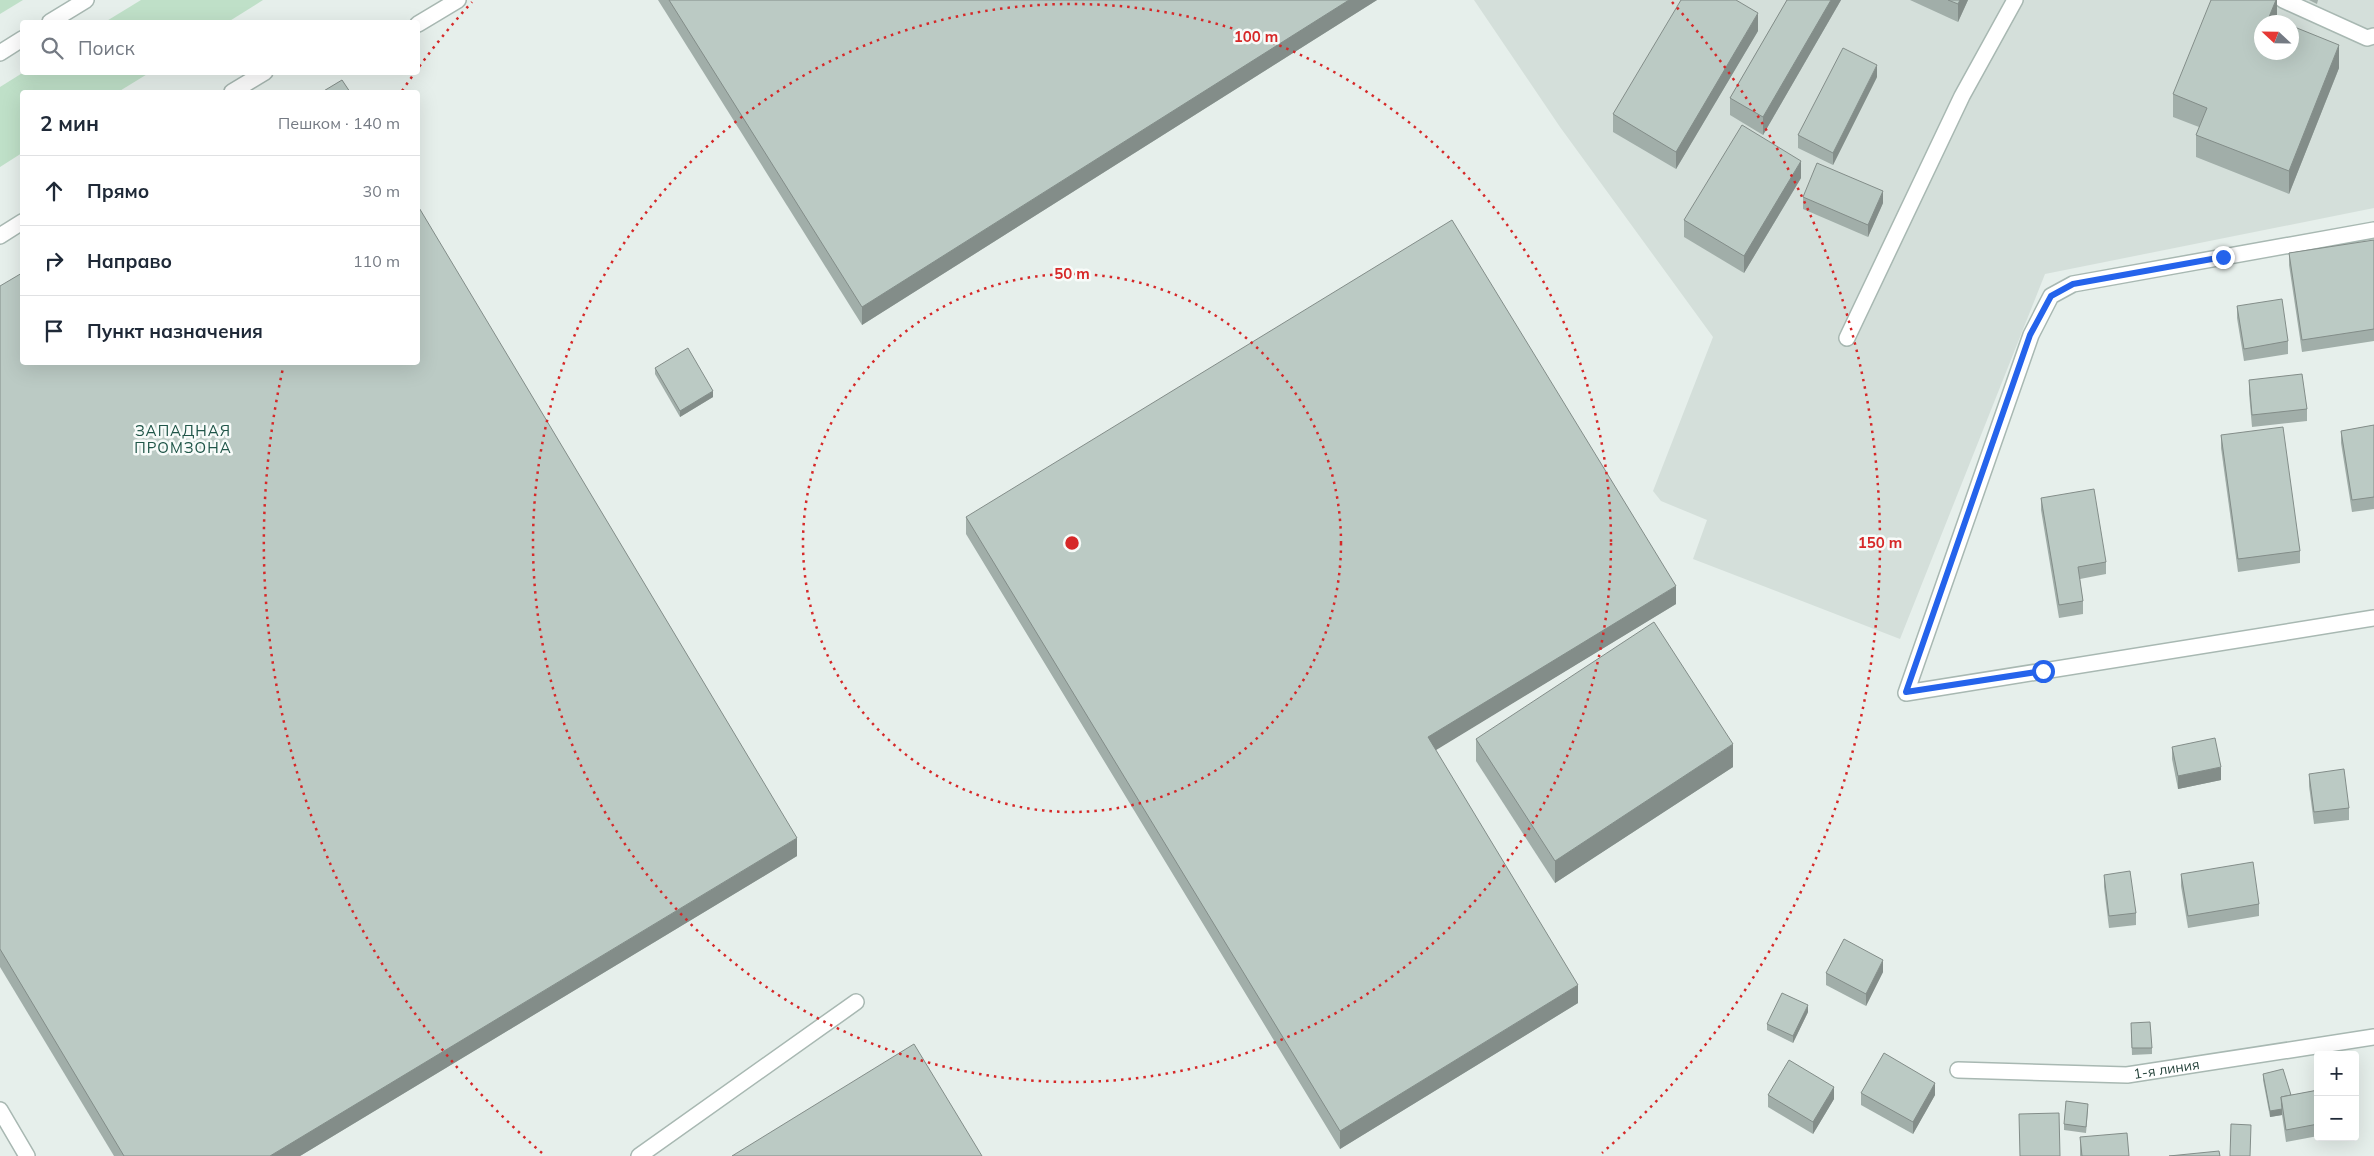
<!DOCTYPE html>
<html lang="ru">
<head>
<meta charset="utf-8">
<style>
	body { margin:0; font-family:Mulish,sans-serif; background:#f6f6f7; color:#1f2937 }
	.controls { position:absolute; right:15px; bottom:15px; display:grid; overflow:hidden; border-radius:5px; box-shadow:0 5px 20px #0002 }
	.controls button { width:45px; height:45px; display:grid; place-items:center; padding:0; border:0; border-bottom:1px solid #e0e1e3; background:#fff; color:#1f2937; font:25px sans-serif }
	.compass { position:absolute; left:2254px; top:15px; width:45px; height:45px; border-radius:50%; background:#fff; box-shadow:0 5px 20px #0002; rotate:292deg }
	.stop { position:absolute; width:15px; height:15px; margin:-11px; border:4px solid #2563eb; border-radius:50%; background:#fff }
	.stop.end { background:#2563eb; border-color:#fff; box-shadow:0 1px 5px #0008 }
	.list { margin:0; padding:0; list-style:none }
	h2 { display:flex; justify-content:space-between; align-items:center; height:65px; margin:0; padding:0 20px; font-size:21px }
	h2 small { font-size:16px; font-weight:400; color:#747a83 }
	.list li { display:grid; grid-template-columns:32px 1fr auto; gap:15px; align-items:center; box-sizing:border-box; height:70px; padding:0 20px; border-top:1px solid #e0e1e3 }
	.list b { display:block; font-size:19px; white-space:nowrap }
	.list em { font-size:16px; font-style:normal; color:#747a83 }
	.icon { flex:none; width:28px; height:28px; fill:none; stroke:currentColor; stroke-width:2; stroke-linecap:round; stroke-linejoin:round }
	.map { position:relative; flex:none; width:2374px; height:1156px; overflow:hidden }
	.search { position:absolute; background:#fff; box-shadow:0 5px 20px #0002; left:20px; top:20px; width:400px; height:55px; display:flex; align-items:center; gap:12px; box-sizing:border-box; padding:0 18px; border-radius:5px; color:#747a83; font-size:19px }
	.panel { position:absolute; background:#fff; box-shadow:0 5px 20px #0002; left:20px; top:90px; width:400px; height:275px; border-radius:5px }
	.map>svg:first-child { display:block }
</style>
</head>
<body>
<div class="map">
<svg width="2374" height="1156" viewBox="0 0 2374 1156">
	<rect width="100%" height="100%" fill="#e6efeb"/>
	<path fill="#d4dfda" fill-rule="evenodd" d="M1474 0H2374V208L2045 274 1900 639 1693 559 1707 520 1661 501 1653 491 1713 337 1560 127ZM2262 22H2292V52H2262Z"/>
	<g fill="#bfe0c8">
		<polygon points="0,0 23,0 0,14"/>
		<polygon points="141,0 263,0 228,22 105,22"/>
		<polygon points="24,72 149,72 149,73 118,92 22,92 22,153 0,167 0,87"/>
	</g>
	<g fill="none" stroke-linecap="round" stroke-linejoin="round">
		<defs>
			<g id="service">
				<polyline points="2283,0 2367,38 2374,36"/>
				<polyline points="418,24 458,0"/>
				<polyline points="232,92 265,72"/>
				<polyline points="0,236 22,222"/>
				<polyline points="1847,338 1962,96 2015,0"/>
				<polyline points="0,1110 27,1156"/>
				<polyline points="639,1156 856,1002"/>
			</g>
			<g id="minor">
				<polyline points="2374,230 2073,284 2051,296 2031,335 1906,693 2374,618"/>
				<path id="s1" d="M1958 1070 2127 1075 2374 1037"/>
			</g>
			<g id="tertiary">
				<polyline points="50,22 86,0"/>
				<polyline points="0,53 22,39"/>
			</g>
		</defs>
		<use href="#service" stroke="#a8b8b2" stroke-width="18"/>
		<use href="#minor" stroke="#a8b8b2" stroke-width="18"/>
		<use href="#tertiary" stroke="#a8b8b2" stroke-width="18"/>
		<use href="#service" stroke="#fff" stroke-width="15"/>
		<use href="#minor" stroke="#fff" stroke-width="15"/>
		<use href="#tertiary" stroke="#fff" stroke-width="15"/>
	</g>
	<g fill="#a1aea9">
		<polygon points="658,0 1377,0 862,325"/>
		<polygon points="1787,0 1841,0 1763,135 1730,115 1730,98"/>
		<polygon points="1910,0 1968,0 1958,22"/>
		<polygon points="2277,0 2277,20 2339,68 2289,194 2196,157 2196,135 2199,127 2173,117 2173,94"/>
		<polygon points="2309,0 2318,0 2317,4"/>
		<polygon points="1758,31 1676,169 1613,132 1613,114"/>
		<polygon points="1877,77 1833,165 1798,148 1798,135"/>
		<polygon points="1801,178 1744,273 1684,237 1684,220"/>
		<polygon points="1803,197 1883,203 1868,237 1803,209"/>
		<polygon points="2374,240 2374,341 2302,352 2289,265 2289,253"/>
		<polygon points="0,286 797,856 300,1156 114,1156 0,967"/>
		<polygon points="2237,306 2288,341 2288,354 2244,361 2237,318"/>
		<polygon points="655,368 713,397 680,417 655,374"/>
		<polygon points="2249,380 2307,409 2307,421 2252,427 2249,393"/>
		<polygon points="2374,425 2374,509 2352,512 2341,443 2341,431"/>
		<polygon points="2221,435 2300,551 2300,563 2238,572 2221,448"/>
		<polygon points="2041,498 2106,562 2106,574 2080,579 2083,601 2083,614 2059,618 2041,510"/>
		<polygon points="966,517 1676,604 1435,750 1578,1003 1340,1149 966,534"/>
		<polygon points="1476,739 1733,767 1555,883 1476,761"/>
		<polygon points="2172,747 2221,780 2178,789 2172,759"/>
		<polygon points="2309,774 2349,808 2349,820 2314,824 2309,786"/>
		<polygon points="2181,874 2259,904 2259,916 2188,928 2181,886"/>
		<polygon points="2104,875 2136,913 2136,925 2109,928 2104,887"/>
		<polygon points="1883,972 1866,1006 1826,985 1826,973"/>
		<polygon points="1808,1012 1793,1043 1767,1030 1767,1024"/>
		<polygon points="2131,1029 2152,1048 2152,1054 2132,1055"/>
		<polygon points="2263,1074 2291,1095 2318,1090 2318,1136 2286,1142 2282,1115 2270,1117 2263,1080"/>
		<polygon points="1861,1093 1935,1095 1913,1134 1861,1105"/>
		<polygon points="1768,1095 1834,1099 1813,1134 1768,1107"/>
		<polygon points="2088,1110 2086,1133 2064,1130 2064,1124"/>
		<polygon points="2080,1137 2129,1156 2080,1156"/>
	</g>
	<g fill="#838d89">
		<polygon points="1349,0 1377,0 862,325 862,307"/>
		<polygon points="1831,0 1841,0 1763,135 1763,117"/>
		<polygon points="1960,0 1968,0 1958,22 1958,4"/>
		<polygon points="2276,0 2277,0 2277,21 2269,17"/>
		<polygon points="1758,13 1758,31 1676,169 1676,152"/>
		<polygon points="2339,45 2339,68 2289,194 2289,171"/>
		<polygon points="1877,65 1877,77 1833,165 1833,153"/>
		<polygon points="1801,161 1801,178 1744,273 1744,256"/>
		<polygon points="1883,191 1883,203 1868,237 1868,225"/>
		<polygon points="713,391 713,397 680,417 680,411"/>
		<polygon points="1676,586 1676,604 1428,755 1428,737"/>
		<polygon points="1733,744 1733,767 1555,883 1555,861"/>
		<polygon points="2221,767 2221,780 2178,789 2178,776"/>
		<polygon points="797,838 797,856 300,1156 270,1156"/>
		<polygon points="1883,960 1883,972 1866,1006 1866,994"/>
		<polygon points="1578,985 1578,1003 1340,1149 1340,1131"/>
		<polygon points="1808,1005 1808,1012 1793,1043 1793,1036"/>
		<polygon points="1935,1083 1935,1095 1913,1134 1913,1122"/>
		<polygon points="1834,1087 1834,1099 1813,1134 1813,1122"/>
		<polygon points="2282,1109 2282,1115 2270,1117 2270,1111"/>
	</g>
	<g fill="#bbcac4" stroke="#838d89">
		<polygon points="669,0 1349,0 862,307"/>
		<polygon points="1681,0 1736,0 1758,13 1676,152 1613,114"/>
		<polygon points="1787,0 1831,0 1763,117 1730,98"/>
		<polygon points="1948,0 1960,0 1958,4"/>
		<polygon points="2211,0 2276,0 2269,17 2282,22 2262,22 2262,52 2292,52 2292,26 2339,45 2289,171 2196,135 2207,108 2173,94"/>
		<polygon points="1843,48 1877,65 1833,153 1798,135"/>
		<polygon points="342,80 350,92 322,92"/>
		<polygon points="1742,125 1801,161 1744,256 1684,220"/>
		<polygon points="1817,163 1883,191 1868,225 1803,197"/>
		<polygon points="418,206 797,838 270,1156 124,1156 0,949 0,286 22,273 22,362 418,362"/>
		<polygon points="1452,220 1676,586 1428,737 1578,985 1340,1131 966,517"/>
		<polygon points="2374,240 2374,329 2302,340 2289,253"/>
		<polygon points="2282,299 2288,341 2244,349 2237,306"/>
		<polygon points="688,348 713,391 680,411 655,368"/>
		<polygon points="2302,374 2307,409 2252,415 2249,380"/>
		<polygon points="2374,425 2374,497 2352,500 2341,431"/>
		<polygon points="2283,427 2300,551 2238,559 2221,435"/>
		<polygon points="2094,489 2106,562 2078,567 2083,601 2059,605 2041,498"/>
		<polygon points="1654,622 1733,744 1555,861 1476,739"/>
		<polygon points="2215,738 2221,767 2178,776 2172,747"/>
		<polygon points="2344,769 2349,808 2314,812 2309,774"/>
		<polygon points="2253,862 2259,904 2188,916 2181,874"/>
		<polygon points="2130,871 2136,913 2109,916 2104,875"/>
		<polygon points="1844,939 1883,960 1866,994 1826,973"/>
		<polygon points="1782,993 1808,1005 1793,1036 1767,1024"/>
		<polygon points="2150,1022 2152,1048 2132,1048 2131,1023"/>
		<polygon points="914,1044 982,1156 732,1156"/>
		<polygon points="1884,1053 1935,1083 1913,1122 1861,1093"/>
		<polygon points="1789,1060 1834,1087 1813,1122 1768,1095"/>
		<polygon points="2283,1069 2291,1095 2281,1097 2282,1109 2270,1111 2263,1074"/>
		<polygon points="2318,1090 2318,1124 2286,1130 2281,1097"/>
		<polygon points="2066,1101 2088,1104 2086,1127 2064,1124"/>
		<polygon points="2059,1113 2060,1156 2020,1156 2019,1114"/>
		<polygon points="2231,1124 2251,1125 2250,1156 2230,1156"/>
		<polygon points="2127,1133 2129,1156 2082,1156 2080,1137"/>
		<polygon points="2219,1151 2220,1156 2169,1156"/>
	</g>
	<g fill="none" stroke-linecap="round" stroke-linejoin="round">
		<polyline stroke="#2563eb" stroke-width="6" points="2043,671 1906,692 2030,335 2051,296 2073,284 2223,257"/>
	</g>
	<g fill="none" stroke="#d62828" stroke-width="2.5" stroke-dasharray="2.5 5">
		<circle cx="1072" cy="543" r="269"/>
		<circle cx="1072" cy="543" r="539"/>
		<path d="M542 1153A808 808 0 0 1 283 368M402 91A808 808 0 0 1 472 2M1672 2A808 808 0 0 1 1602 1153"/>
	</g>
	<g text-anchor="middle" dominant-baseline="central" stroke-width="5" stroke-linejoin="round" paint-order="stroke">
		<g font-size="14" fill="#24423a" stroke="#f7fbf9">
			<text stroke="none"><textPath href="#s1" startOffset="209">1-я линия</textPath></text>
		</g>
		<g font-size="15" letter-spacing="1" fill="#1f5548" stroke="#f7fbf9">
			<text x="183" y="430">ЗАПАДНАЯ<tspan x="183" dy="17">ПРОМЗОНА</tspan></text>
		</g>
	</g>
	<circle cx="1072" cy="543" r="8" fill="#d62828" stroke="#f7fbf9" stroke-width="2.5"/>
	<g font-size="15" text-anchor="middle" font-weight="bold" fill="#d62828" stroke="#f7fbf9" stroke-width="5" stroke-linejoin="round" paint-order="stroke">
		<text x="1256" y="42">100 m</text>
		<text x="1072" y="279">50 m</text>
		<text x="1880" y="548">150 m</text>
	</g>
</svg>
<div class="controls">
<button>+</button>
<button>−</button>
</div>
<svg class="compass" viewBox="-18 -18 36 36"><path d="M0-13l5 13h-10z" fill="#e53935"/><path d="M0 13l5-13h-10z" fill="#747a83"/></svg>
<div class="stop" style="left:2043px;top:671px"></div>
<div class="stop end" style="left:2223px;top:257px"></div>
<div class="search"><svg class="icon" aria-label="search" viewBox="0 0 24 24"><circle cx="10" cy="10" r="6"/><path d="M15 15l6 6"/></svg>Поиск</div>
<section class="panel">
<h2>2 мин<small>Пешком · 140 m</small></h2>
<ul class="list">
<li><svg class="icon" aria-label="ahead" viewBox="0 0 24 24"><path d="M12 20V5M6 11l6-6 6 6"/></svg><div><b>Прямо</b></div><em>30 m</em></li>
<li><svg class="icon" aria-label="right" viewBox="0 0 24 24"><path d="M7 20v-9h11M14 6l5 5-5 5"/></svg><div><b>Направо</b></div><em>110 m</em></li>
<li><svg class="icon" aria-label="arrive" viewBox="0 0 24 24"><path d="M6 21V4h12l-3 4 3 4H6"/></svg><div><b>Пункт назначения</b></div></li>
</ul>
</section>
</div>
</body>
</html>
